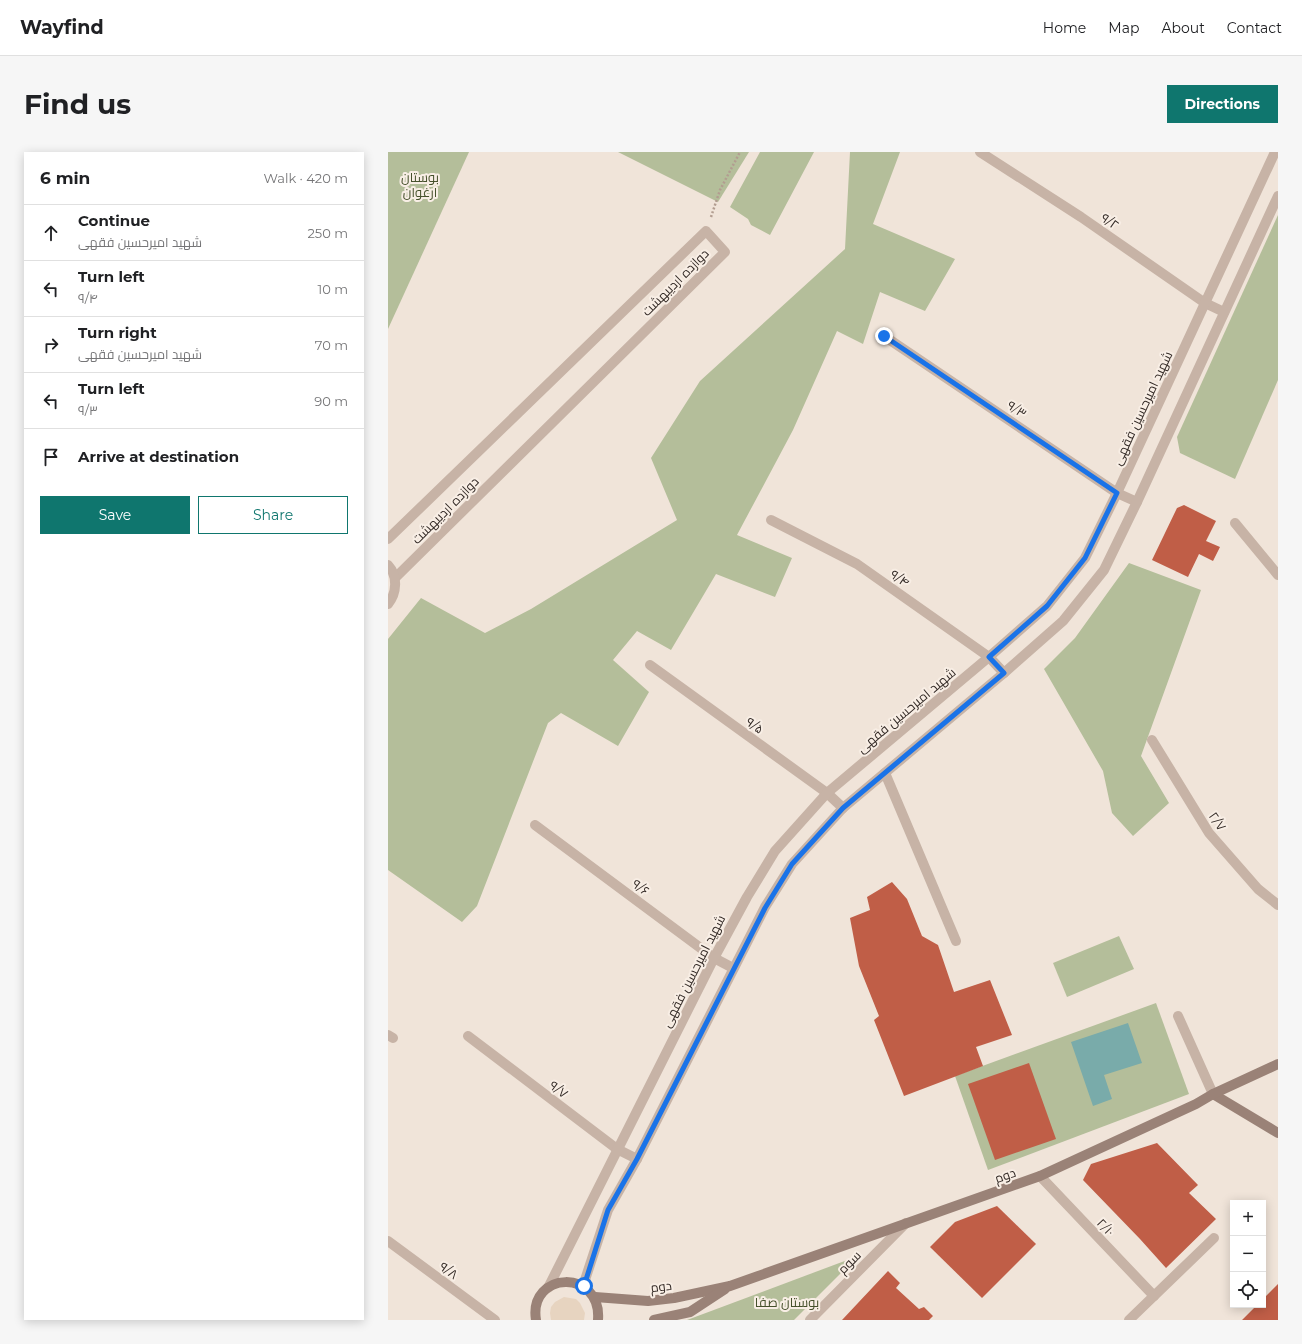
<!DOCTYPE html>
<html lang="en">
<head>
<meta charset="utf-8">
<style>
	body { margin:0; font-family:Montserrat,Cairo,sans-serif; background:#f6f6f6; color:#202124 }
	.controls { position:absolute; right:12px; bottom:12px; display:grid; overflow:hidden; border-radius:0px; box-shadow:0 2px 10px #0003 }
	.controls button { width:36px; height:36px; display:grid; place-items:center; padding:0; border:0; border-bottom:1px solid #e0e0e0; background:#fff; color:#202124; font:20px sans-serif }
	.stop { position:absolute; width:12px; height:12px; margin:-9px; border:3px solid #1a73e8; border-radius:50%; background:#fff }
	.stop.end { background:#1a73e8; border-color:#fff; box-shadow:0 1px 4px #0008 }
	.list { margin:0; padding:0; list-style:none }
	h2 { display:flex; justify-content:space-between; align-items:center; height:52px; margin:0; padding:0 16px; font-size:17px }
	h2 small { font-size:13px; font-weight:400; color:#757577 }
	.list li { display:grid; grid-template-columns:26px 1fr auto; gap:12px; align-items:center; box-sizing:border-box; height:56px; padding:0 16px; border-top:1px solid #e0e0e0 }
	.list b { display:block; font-size:15px; white-space:nowrap }
	.list p { margin:0; font-size:13px; white-space:nowrap; color:#757577 }
	.list em { font-size:13px; font-style:normal; color:#757577 }
	.actions { display:flex; gap:8px; padding:12px 16px }
	.actions a { flex:1; padding:9px 0; border:1px solid #0f766e; border-radius:0px; text-align:center; font-size:14px; color:#0f766e }
	.actions .main { background:#0f766e; color:#fff }
	.icon { flex:none; width:22px; height:22px; fill:none; stroke:currentColor; stroke-width:2; stroke-linecap:round; stroke-linejoin:round }
	.map { position:relative; flex:none; width:890px; height:1168px; overflow:hidden; border-radius:0px }
	header { display:flex; align-items:center; gap:24px; box-sizing:border-box; height:56px; padding:0 20px; background:#fff; border-bottom:1px solid #e0e0e0 }
	header strong { font-size:19px }
	nav { display:flex; gap:22px; margin-inline-start:auto; font-size:14px }
	.intro { display:flex; align-items:center; justify-content:space-between; box-sizing:border-box; height:96px; padding:0 24px }
	h1 { margin:0; font-size:28px }
	.button { padding:10px 18px; border-radius:0px; background:#0f766e; color:#fff; font-size:14px; font-weight:700 }
	main { display:flex; gap:24px; padding:0 24px }
	aside { flex:1; background:#fff; border-radius:0px; box-shadow:0 2px 10px #0003 }
	.map>svg:first-child { display:block }
</style>
</head>
<body>
<header>
<strong>Wayfind</strong>
<nav><a>Home</a><a>Map</a><a>About</a><a>Contact</a></nav>
</header>
<div class="intro"><h1>Find us</h1><a class="button">Directions</a></div>
<main>
<aside>
<h2>6 min<small>Walk · 420 m</small></h2>
<ul class="list">
<li><svg class="icon" aria-label="ahead" viewBox="0 0 24 24"><path d="M12 20V5M6 11l6-6 6 6"/></svg><div><b>Continue</b><p>شهید امیرحسین فقهی</p></div><em>250 m</em></li>
<li><svg class="icon" aria-label="left" viewBox="0 0 24 24"><path d="M17 20v-9H6M10 6l-5 5 5 5"/></svg><div><b>Turn left</b><p>۹/۴</p></div><em>10 m</em></li>
<li><svg class="icon" aria-label="right" viewBox="0 0 24 24"><path d="M7 20v-9h11M14 6l5 5-5 5"/></svg><div><b>Turn right</b><p>شهید امیرحسین فقهی</p></div><em>70 m</em></li>
<li><svg class="icon" aria-label="left" viewBox="0 0 24 24"><path d="M17 20v-9H6M10 6l-5 5 5 5"/></svg><div><b>Turn left</b><p>۹/۳</p></div><em>90 m</em></li>
<li><svg class="icon" aria-label="arrive" viewBox="0 0 24 24"><path d="M6 21V4h12l-3 4 3 4H6"/></svg><div><b>Arrive at destination</b></div></li>
</ul>
<div class="actions"><a class="main">Save</a><a>Share</a></div>
</aside>
<div class="map">
<svg width="890" height="1168" viewBox="0 0 890 1168">
	<rect width="100%" height="100%" fill="#f0e4d9"/>
	<g fill="#b4be9a">
		<polygon points="0,0 81,0 0,177"/>
		<polygon points="230,0 361,0 330,50"/>
		<polygon points="372,0 426,0 382,83 363,73 360,67 342,55"/>
		<polygon points="462,0 512,0 485,72 567,107 537,159 492,140 475,192 449,179 405,278 349,383 404,406 387,445 328,422 283,498 249,479 225,508 261,540 230,594 173,561 160,571 89,754 74,770 0,718 0,487 33,446 97,481 143,457 289,368 263,306 312,229 457,97"/>
		<polygon points="890,63 890,228 847,327 792,301 789,285"/>
		<polygon points="741,411 813,438 753,604 781,651 745,684 724,661 715,619 656,517 687,486"/>
		<polygon points="731,784 746,817 679,845 665,811"/>
		<polygon points="768,851 801,942 600,1018 567,924"/>
		<polygon points="470,1104 406,1168 299,1168"/>
	</g>
	<polygon fill="#e7d4c0" points="176,1145 188,1147 192,1151 197,1161 196,1168 163,1168 162,1161 163,1155 167,1150"/>
	<polygon fill="#79abaa" points="740,871 754,911 716,923 724,947 705,954 683,890"/>
	<g fill="#c05e47">
		<polygon points="796,353 828,369 818,389 832,395 825,409 811,402 800,425 764,408 789,356"/>
		<polygon points="504,730 519,747 534,784 550,793 566,840 602,828 624,883 588,895 595,914 516,944 486,868 491,864 471,814 462,766 482,758 479,745"/>
		<polygon points="641,911 668,987 607,1008 580,932"/>
		<polygon points="769,991 810,1033 801,1041 828,1067 778,1116 752,1087 695,1028 703,1012"/>
		<polygon points="609,1054 648,1092 594,1146 542,1095 567,1070"/>
		<polygon points="500,1119 512,1131 508,1136 531,1157 536,1155 545,1164 541,1168 454,1168"/>
		<polygon points="890,1132 890,1168 854,1168 869,1153 875,1153 875,1147"/>
	</g>
	<g fill="none" stroke-linecap="round" stroke-linejoin="round">
		<polyline stroke="#b29d90" stroke-width="2.5" stroke-dasharray="2 2" stroke-linecap="butt" points="323,65 332,38 352,0"/>
		<polyline stroke="#c7b3a6" stroke-width="10" points="497,621 568,789"/>
		<g stroke="#c7b3a6" stroke-width="10">
			<polyline points="592,0 693,65 817,151 836,160"/>
			<polyline points="496,184 729,341 749,350"/>
			<polyline points="383,368 469,412 601,505 616,521"/>
			<polyline points="847,371 890,423"/>
			<polyline points="262,513 439,641 455,656"/>
			<polyline points="764,588 821,681 870,737 890,753"/>
			<polyline points="147,673 326,806 345,816"/>
			<polyline points="790,864 825,942"/>
			<polyline points="0,883 5,886"/>
			<polyline points="80,884 229,997 249,1007"/>
			<polyline points="652,1024 766,1144"/>
			<polyline points="0,1089 107,1168"/>
			<polyline points="422,1168 518,1071"/>
			<polyline points="741,1168 826,1086"/>
		</g>
		<g stroke="#c7b3a6" stroke-width="10">
			<polyline points="0,387 318,79 337,100 7,426"/>
			<path d="M0 413C10 424 9 441 0 452"/>
			<polyline points="195,1134 220,1058 249,1007 377,755 404,712 455,656 616,521 675,469 716,418 749,350 890,44"/>
			<polyline points="160,1136 326,806 359,745 387,699 439,641 601,505 659,454 697,406 729,341 887,0"/>
		</g>
		<g stroke="#9a8277" stroke-width="10">
			<polyline points="825,942 890,981"/>
			<polyline points="207,1145 260,1149 286,1146 342,1134 652,1024 808,952 825,942 890,912"/>
			<path d="M148 1168C140 1119 214 1116 210 1168"/>
			<polyline points="266,1168 302,1160 337,1137"/>
		</g>
	</g>
	<g fill="none" stroke-linecap="round" stroke-linejoin="round">
		<polyline stroke="#1a73e8" stroke-width="5" points="196,1134 220,1058 249,1007 377,756 404,712 455,656 616,521 601,505 659,454 697,406 729,341 496,184"/>
	</g>
	<g text-anchor="middle" dominant-baseline="central" stroke-width="4" stroke-linejoin="round" paint-order="stroke">
		<g font-size="13" fill="#45502b" stroke="#f8eee5">
			<text x="32" y="25">بوستان<tspan x="32" dy="15">ارغوان</tspan></text>
			<text x="399" y="1150">بوستان صفا</text>
		</g>
		<g font-size="13" fill="#332a26" stroke="#f8eee5">
			<text transform="translate(722 69) rotate(35)">۹/۲</text>
			<text transform="translate(287 130) rotate(-45)">دوازده اردیبهشت</text>
			<text transform="translate(754 256) rotate(-65)">شهید امیرحسین فقهی</text>
			<text transform="translate(629 257) rotate(34)">۹/۳</text>
			<text transform="translate(57 358) rotate(-45)">دوازده اردیبهشت</text>
			<text transform="translate(512 426) rotate(35)">۹/۴</text>
			<text transform="translate(518 558) rotate(-40)">شهید امیرحسین فقهی</text>
			<text transform="translate(367 573) rotate(36)">۹/۵</text>
			<text transform="translate(830 669) rotate(55)">۲/۷</text>
			<text transform="translate(253 735) rotate(37)">۹/۶</text>
			<text transform="translate(305 819) rotate(-63)">شهید امیرحسین فقهی</text>
			<text transform="translate(171 937) rotate(37)">۹/۷</text>
			<text transform="translate(617 1023) rotate(-19)">دوم</text>
			<text transform="translate(718 1075) rotate(46)">۲/۱۰</text>
			<text transform="translate(461 1110) rotate(-45)">سوم</text>
			<text transform="translate(61 1118) rotate(36)">۹/۸</text>
			<text transform="translate(273 1134) rotate(-7)">دوم</text>
		</g>
	</g>
</svg>
<div class="controls">
<button>+</button>
<button>−</button>
<button><svg class="icon" aria-label="locate" viewBox="0 0 24 24"><circle cx="12" cy="12" r="6"/><path d="M12 2v4M12 18v4M2 12h4M18 12h4"/></svg></button>
</div>
<div class="stop" style="left:196px;top:1134px"></div>
<div class="stop end" style="left:496px;top:184px"></div>
</div>
</main>
</body>
</html>
